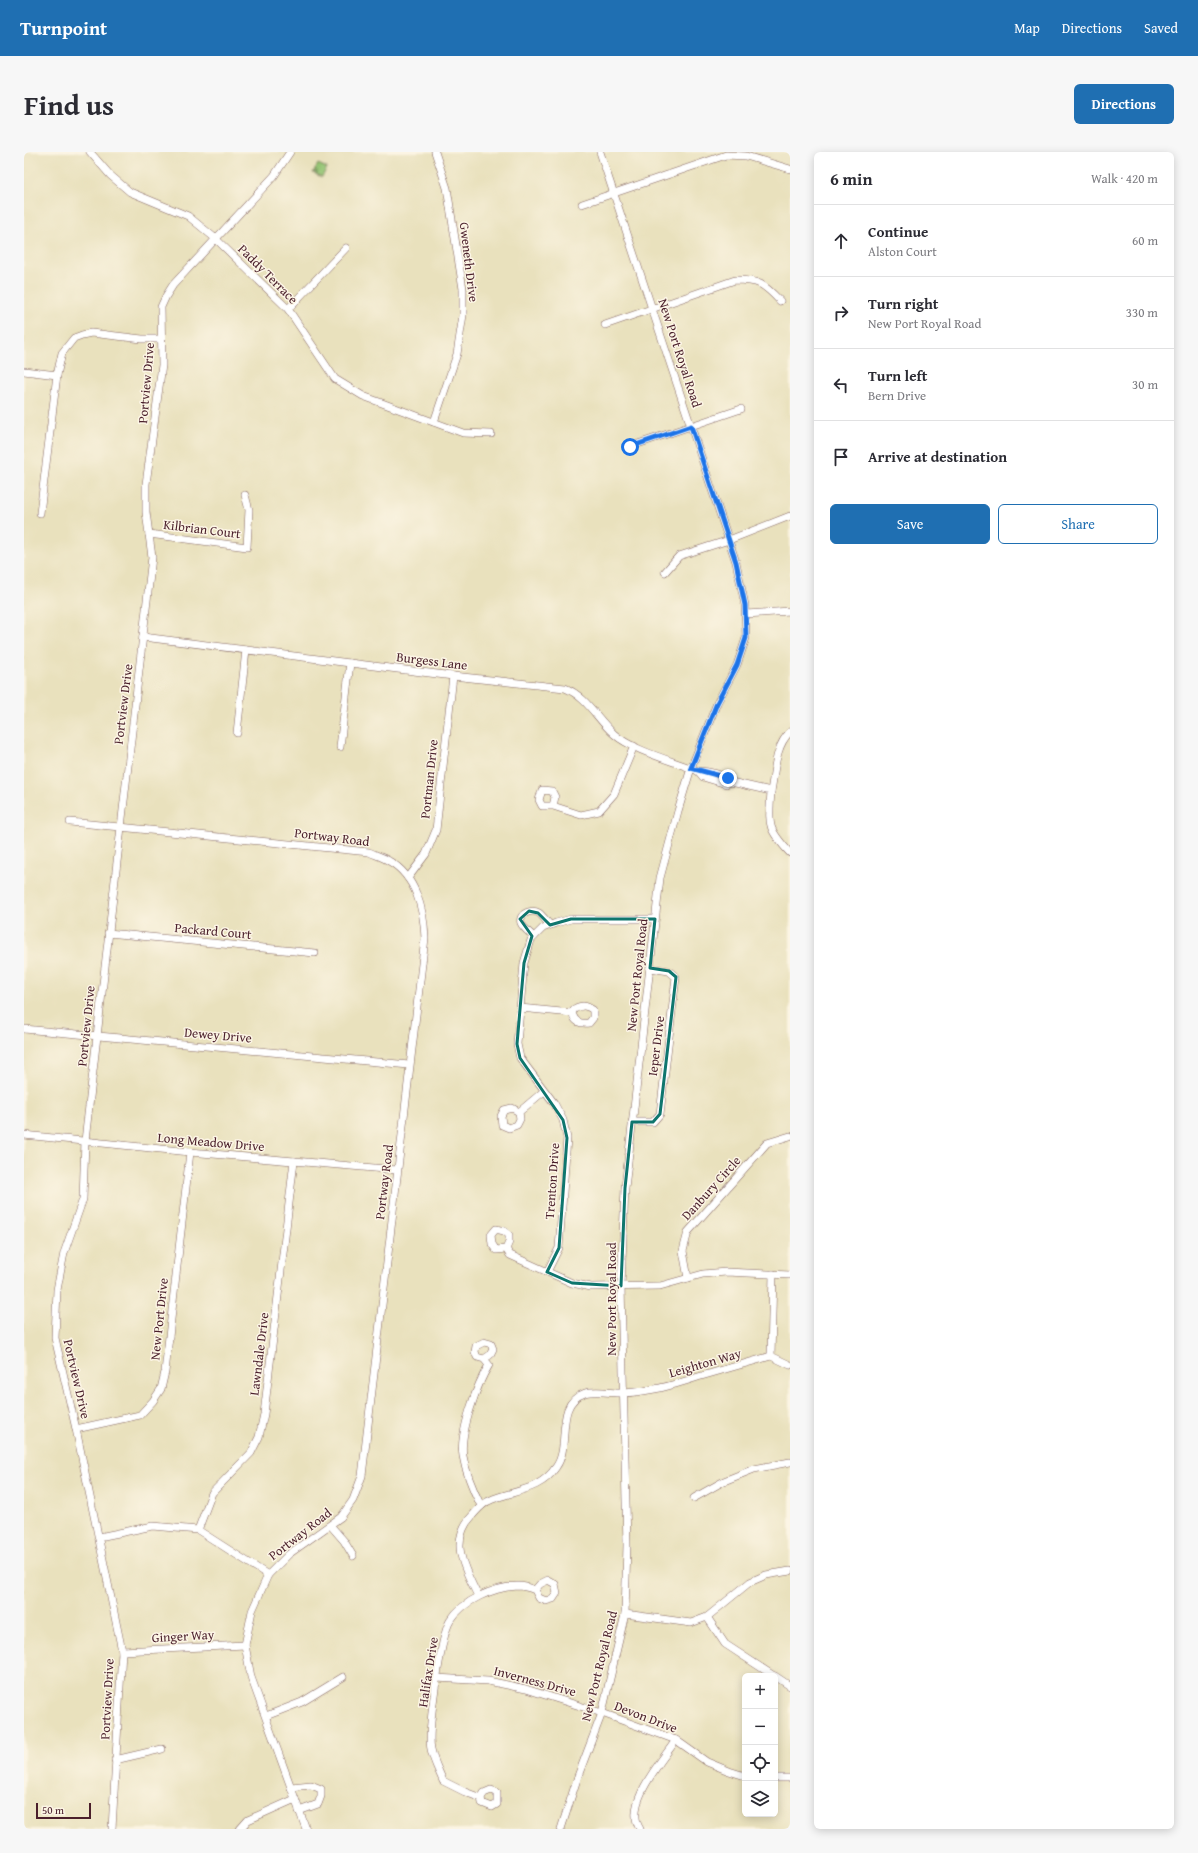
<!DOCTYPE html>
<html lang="en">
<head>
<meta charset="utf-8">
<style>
	body { margin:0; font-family:"Gentium Book Plus",serif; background:#f7f7f7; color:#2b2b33 }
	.controls { position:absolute; right:12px; bottom:12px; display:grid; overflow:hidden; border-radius:6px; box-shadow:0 2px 10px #0003 }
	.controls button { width:36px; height:36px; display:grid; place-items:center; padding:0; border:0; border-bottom:1px solid #e1e1e2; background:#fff; color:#2b2b33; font:20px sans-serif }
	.scale { position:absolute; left:12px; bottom:10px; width:55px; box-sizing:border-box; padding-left:4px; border:2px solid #4a1f2b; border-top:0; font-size:11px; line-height:14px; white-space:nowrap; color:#4a1f2b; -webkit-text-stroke:3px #fcf5e5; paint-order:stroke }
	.stop { position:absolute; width:12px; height:12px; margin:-9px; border:3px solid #1a73e8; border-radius:50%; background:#fff }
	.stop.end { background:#1a73e8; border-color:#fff; box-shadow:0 1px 4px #0008 }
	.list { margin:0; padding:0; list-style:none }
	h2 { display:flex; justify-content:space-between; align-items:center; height:52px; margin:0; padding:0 16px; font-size:17px }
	h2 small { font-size:13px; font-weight:400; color:#7c7c81 }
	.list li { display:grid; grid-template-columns:26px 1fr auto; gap:12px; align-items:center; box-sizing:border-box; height:72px; padding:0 16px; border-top:1px solid #e1e1e2 }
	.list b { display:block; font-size:15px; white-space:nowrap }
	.list p { margin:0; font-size:13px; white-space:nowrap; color:#7c7c81 }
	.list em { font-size:13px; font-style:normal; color:#7c7c81 }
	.actions { display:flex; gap:8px; padding:12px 16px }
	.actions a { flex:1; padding:9px 0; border:1px solid #1f6fb2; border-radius:6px; text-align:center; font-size:14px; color:#1f6fb2 }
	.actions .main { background:#1f6fb2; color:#fff }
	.icon { flex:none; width:22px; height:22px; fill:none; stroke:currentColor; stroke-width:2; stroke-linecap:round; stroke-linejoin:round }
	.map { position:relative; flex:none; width:766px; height:1677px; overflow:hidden; border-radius:6px }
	header { display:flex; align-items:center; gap:24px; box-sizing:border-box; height:56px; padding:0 20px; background:#1f6fb2; color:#fff }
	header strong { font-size:19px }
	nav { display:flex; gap:22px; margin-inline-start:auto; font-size:14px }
	.intro { display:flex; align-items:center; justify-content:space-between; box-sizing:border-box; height:96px; padding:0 24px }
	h1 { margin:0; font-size:28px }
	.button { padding:10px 18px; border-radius:6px; background:#1f6fb2; color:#fff; font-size:14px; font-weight:700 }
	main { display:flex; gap:24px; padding:0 24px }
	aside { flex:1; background:#fff; border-radius:6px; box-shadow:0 2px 10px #0003 }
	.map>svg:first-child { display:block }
</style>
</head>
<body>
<header>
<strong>Turnpoint</strong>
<nav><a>Map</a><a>Directions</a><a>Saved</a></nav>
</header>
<div class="intro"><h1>Find us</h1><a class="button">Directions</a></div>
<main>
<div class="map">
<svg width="766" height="1677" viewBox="0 0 766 1677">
	<defs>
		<pattern id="cemetery-stones" width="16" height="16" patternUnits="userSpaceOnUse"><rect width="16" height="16" fill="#95c574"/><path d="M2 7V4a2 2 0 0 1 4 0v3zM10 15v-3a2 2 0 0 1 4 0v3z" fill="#7c9f5f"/></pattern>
	</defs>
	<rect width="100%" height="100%" fill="#fcf5e5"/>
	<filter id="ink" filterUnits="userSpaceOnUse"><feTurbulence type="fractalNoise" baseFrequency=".025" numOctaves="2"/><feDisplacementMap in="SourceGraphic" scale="8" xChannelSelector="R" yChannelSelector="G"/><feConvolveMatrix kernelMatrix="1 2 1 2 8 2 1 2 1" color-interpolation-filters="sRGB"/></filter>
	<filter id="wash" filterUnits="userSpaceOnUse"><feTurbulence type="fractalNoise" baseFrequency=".012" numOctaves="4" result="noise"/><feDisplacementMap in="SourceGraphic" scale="16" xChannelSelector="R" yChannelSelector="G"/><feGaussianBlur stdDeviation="0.9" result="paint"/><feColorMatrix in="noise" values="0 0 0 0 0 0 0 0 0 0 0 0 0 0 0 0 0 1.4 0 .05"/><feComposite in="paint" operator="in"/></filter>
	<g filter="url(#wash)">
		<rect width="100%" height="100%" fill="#e9e1bd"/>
		<polygon fill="url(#cemetery-stones)" stroke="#707250" points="294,12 303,16 298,25 289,21"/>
	</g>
	<g filter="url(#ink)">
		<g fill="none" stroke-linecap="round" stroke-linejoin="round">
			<defs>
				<g id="minor">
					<polyline points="66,0 86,23 106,40 164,64 192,87 264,157 311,227 339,244 439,281 467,282"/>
					<polyline points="558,52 702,3 722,4 766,17"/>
					<polyline points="264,157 322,96"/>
					<path d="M581 173 711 128C735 128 740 132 756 149"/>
					<polyline points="0,219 33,223"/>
					<polyline points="410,270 433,202 439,163 439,137 423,36 411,0"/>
					<polyline points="605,295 717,257"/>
					<polyline points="16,361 33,223 38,201 50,186 58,183 67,181 118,187 138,187"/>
					<polyline points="125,382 223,395 225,358 221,343"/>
					<polyline points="641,420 655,404 705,388 766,364"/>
					<polyline points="722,462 766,459"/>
					<path d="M119 485 429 524 541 536C563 545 572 566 590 582 609 599 650 609 674 619"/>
					<polyline points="213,581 222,498"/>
					<polyline points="316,595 326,511"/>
					<path d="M674 619C684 619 701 622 707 630L702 632 679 625Z"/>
					<path d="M707 630 747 639C745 673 742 675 766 701"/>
					<path d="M747 639C751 619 751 594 766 580"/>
					<polyline points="529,654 531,645 528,639 518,638 515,648 518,654 529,654 557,663 575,659 590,642 610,594"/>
					<path d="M46 670 345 700C351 703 359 705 365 709 392 724 400 758 401 786L338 1324 329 1348 317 1365 265 1402 244 1423 228 1459 221 1493 227 1525 282 1677"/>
					<polyline points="384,726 402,702 412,678 429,524"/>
					<polyline points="84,781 291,801"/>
					<path d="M510 785C506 781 499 776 497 771 494 761 508 757 515 761 519 764 523 770 526 773"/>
					<path d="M496 856 548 861C551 870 555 872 565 871L569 866V858C562 853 558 853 550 857L548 861"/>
					<polyline points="0,877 385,913"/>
					<polyline points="495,960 488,956 480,958 477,964 478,973 485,976 493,973 496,967 495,960 520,939"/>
					<polyline points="608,970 629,970 636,962 652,825 645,819 626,816"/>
					<polyline points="0,983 166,1000 373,1018"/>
					<polyline points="482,1097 485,1090 485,1083 480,1079 472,1077 467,1083 468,1092 472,1098 482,1097 486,1103 548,1131 567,1135 636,1134 679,1122 702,1120 766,1123"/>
					<polyline points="523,1120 535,1096 543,986 539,968 530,951 496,906 493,892 500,811 507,788 519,776 532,771 547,767 631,767"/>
					<polyline points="664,1126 659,1099 664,1080 743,991 766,984"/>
					<polyline points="747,1204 749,1122"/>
					<polyline points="52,1277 116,1263 129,1249 137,1237 141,1220 166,1000"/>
					<polyline points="670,1346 700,1329 730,1317 766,1310"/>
					<path d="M457 1354C449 1338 442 1322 439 1304 435 1282 453 1232 465 1213L460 1207 466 1203 469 1197 467 1192 460 1190 452 1194 451 1200 453 1205 460 1207"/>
					<polyline points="307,1374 320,1389 329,1404"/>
					<polyline points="174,1378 188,1341 227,1301 235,1285 240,1262 270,1009"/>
					<polyline points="75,1385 129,1374 174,1378 244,1423"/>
					<path d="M454 1444C441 1418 424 1389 448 1364 454 1357 460 1350 469 1347 492 1338 517 1338 532 1315 548 1293 529 1252 561 1241 571 1238 587 1241 597 1241 610 1241 624 1238 636 1236 649 1233 662 1229 674 1225 698 1218 723 1211 747 1204L766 1213"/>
					<polyline points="601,1462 667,1471 683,1465 726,1430 742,1423 766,1419"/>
					<polyline points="683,1465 701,1492 750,1524"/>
					<polyline points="98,1499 221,1493"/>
					<polyline points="751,1524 766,1534"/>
					<polyline points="412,1526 464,1529 502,1537 578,1561 652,1588 683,1610 705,1619 721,1624"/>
					<polyline points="242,1564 278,1550 319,1525"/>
					<polyline points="91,1608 138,1597"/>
					<polyline points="751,1626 766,1626"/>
					<polyline points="267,1635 287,1633 297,1637 297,1644 294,1652 275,1659"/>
					<path d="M457 1646 460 1641 467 1638 473 1640V1652L468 1655 458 1651 457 1646 441 1640 419 1629C415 1619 409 1608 407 1597 403 1581 417 1483 426 1469 439 1448 470 1435 494 1434 499 1434 506 1436 511 1438L515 1446 522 1449 529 1447 533 1441 531 1432 524 1428 516 1432 511 1438"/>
					<polyline points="88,1677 98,1499 52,1277 31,1186 33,1138 40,1101 59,1047 61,989 128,405 122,360 122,332 138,213 137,155 142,144 149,133 250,24 266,0"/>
					<polyline points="216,1677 224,1668 271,1647"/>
					<polyline points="537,1677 554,1624 578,1561 601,1462 603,1393 597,1134 601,1036 636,726 654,659 667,616 693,551 713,513 722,486 721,453 712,410 576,0"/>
					<path d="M616 1677C599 1652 638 1609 652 1588"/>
				</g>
			</defs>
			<use href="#minor" stroke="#82635e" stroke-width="8"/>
			<use href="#minor" stroke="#fff" stroke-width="7"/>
		</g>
	</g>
	<g fill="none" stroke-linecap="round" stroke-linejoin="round" filter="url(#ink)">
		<polyline stroke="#1a73e8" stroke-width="5" points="606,295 667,274 712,410 721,453 722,486 713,513 693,551 667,616 704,626"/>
	</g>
	<path fill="none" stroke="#0f766e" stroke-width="3" stroke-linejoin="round" d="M505 759 514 761 526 773 547 767H631L626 816 645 819 652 825 636 962 629 970H608L601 1036 597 1134 548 1131 523 1120 535 1096 543 986 539 968 496 906 493 892 500 811 508 784 496 767Z"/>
	<g text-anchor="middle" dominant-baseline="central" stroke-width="3" stroke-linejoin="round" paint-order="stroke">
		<g font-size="13" fill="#4a1f2b" stroke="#fcf5e5">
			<text transform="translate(445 110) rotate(83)">Gweneth Drive</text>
			<text transform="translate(244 122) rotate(45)">Paddy Terrace</text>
			<text transform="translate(656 201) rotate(72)">New Port Royal Road</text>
			<text transform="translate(122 231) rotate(-85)">Portview Drive</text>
			<text transform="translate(178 377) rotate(7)">Kilbrian Court</text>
			<text transform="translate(408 509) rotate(7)">Burgess Lane</text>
			<text transform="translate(99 552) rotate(-83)">Portview Drive</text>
			<text transform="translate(405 627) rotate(-84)">Portman Drive</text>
			<text transform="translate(308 685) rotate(7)">Portway Road</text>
			<text transform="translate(189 779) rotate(5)">Packard Court</text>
			<text transform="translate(613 823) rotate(-84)">New Port Royal Road</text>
			<text transform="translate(62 874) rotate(-84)">Portview Drive</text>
			<text transform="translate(194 883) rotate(5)">Dewey Drive</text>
			<text transform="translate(632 894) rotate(-83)">Ieper Drive</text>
			<text transform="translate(187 990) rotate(5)">Long Meadow Drive</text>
			<text transform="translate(528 1029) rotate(-86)">Trenton Drive</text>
			<text transform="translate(360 1030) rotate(-83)">Portway Road</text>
			<text transform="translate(687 1036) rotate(-48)">Danbury Circle</text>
			<text transform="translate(587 1147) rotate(-90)">New Port Royal Road</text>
			<text transform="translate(135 1167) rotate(-84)">New Port Drive</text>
			<text transform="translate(235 1202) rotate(-83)">Lawndale Drive</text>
			<text transform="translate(681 1211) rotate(-16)">Leighton Way</text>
			<text transform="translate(53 1227) rotate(77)">Portview Drive</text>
			<text transform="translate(276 1382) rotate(-38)">Portway Road</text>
			<text transform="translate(159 1484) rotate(-3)">Ginger Way</text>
			<text transform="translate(575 1514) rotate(-76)">New Port Royal Road</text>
			<text transform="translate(404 1520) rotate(-81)">Halifax Drive</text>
			<text transform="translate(511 1529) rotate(15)">Inverness Drive</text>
			<text transform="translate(83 1547) rotate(-87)">Portview Drive</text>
			<text transform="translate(622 1565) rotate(21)">Devon Drive</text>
		</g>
	</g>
</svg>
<div class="controls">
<button>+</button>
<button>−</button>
<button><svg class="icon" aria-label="locate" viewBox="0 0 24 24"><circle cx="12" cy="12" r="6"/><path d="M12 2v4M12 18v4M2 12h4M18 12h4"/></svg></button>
<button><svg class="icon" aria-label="layers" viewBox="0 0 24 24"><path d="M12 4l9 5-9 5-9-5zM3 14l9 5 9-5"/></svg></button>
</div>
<div class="scale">50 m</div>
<div class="stop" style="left:606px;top:295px"></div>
<div class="stop end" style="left:704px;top:626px"></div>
</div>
<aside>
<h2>6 min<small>Walk · 420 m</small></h2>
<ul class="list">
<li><svg class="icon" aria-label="ahead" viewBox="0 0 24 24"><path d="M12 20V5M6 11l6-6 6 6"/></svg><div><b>Continue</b><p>Alston Court</p></div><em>60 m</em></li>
<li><svg class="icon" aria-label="right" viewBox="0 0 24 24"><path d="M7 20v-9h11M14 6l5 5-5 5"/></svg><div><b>Turn right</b><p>New Port Royal Road</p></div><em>330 m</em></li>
<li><svg class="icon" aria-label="left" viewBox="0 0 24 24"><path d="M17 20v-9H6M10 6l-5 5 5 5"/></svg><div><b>Turn left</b><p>Bern Drive</p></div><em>30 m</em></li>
<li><svg class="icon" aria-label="arrive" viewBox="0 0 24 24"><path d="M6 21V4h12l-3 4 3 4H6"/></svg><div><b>Arrive at destination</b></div></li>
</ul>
<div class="actions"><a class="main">Save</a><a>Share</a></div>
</aside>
</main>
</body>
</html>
